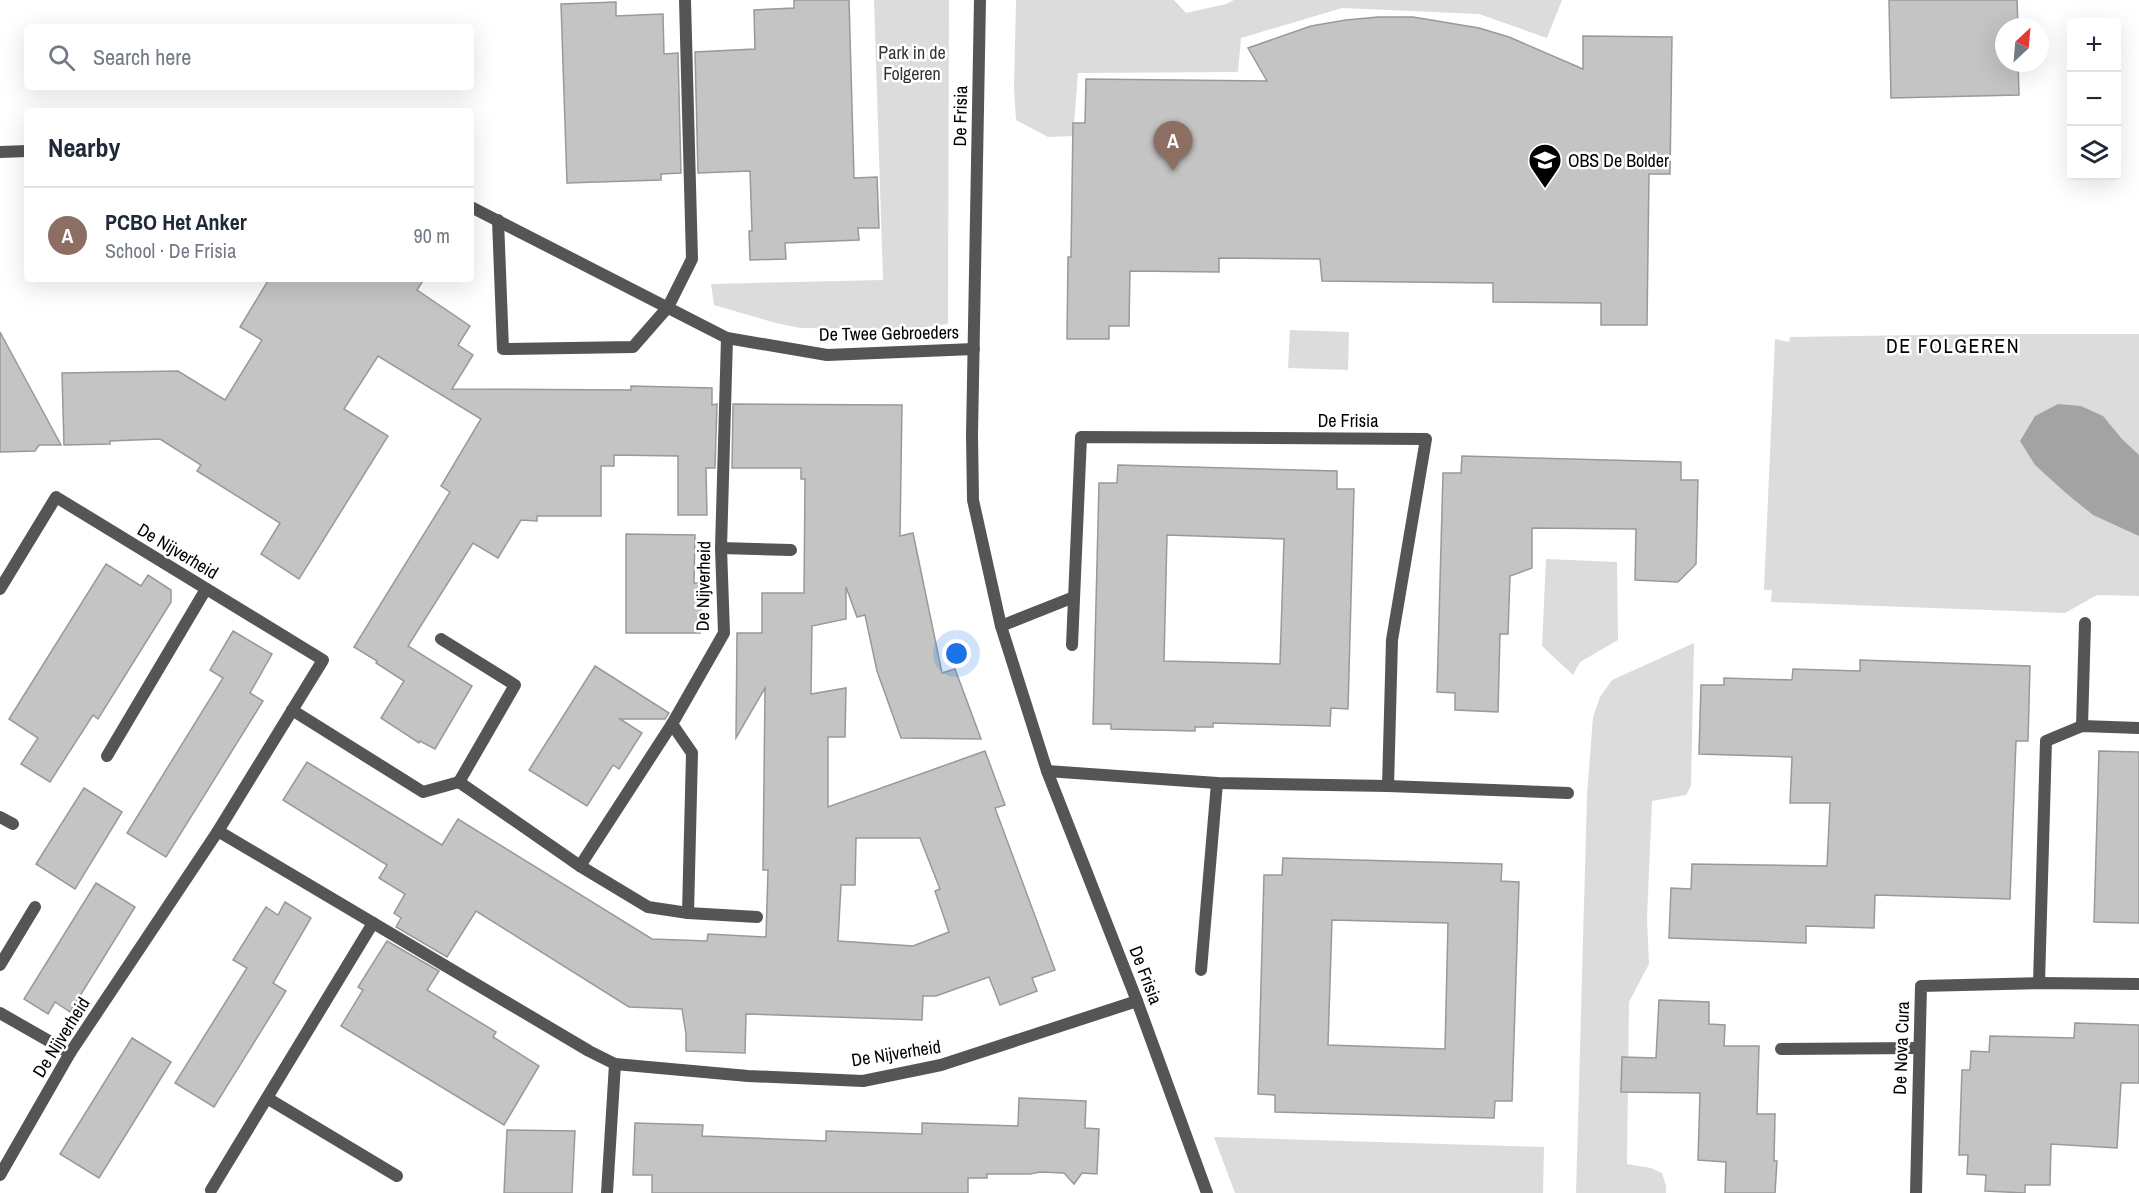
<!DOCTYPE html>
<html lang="en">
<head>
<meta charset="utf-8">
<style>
	body { margin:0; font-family:"Archivo Narrow",sans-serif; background:#f6f6f7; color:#1f2937 }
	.controls { position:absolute; right:18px; top:18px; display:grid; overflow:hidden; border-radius:6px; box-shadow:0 6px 24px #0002 }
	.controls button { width:54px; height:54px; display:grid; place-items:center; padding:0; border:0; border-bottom:2px solid #e0e1e3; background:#fff; color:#1f2937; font:30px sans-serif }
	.compass { position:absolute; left:1995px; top:18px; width:54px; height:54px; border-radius:50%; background:#fff; box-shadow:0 6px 24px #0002; rotate:26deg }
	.you { position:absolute; left:957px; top:654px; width:21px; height:21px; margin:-15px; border:4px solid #fff; border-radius:50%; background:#1a73e8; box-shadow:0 0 0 9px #1a73e833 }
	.badge { display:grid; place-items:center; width:39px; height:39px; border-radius:50%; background:#000; color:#fff; font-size:20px; font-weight:700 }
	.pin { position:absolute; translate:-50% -50px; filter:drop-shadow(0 2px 3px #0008) }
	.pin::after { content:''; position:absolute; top:32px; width:21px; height:18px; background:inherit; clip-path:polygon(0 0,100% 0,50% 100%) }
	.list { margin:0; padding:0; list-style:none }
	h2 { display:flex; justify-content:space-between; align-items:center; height:78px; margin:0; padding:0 24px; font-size:26px }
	h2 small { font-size:20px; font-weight:400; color:#747a83 }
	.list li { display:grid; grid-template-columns:39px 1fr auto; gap:18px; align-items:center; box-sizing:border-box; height:96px; padding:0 24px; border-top:2px solid #e0e1e3 }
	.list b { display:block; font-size:22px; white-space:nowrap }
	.list p { margin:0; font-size:20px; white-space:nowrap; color:#747a83 }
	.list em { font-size:20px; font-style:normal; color:#747a83 }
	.icon { flex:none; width:33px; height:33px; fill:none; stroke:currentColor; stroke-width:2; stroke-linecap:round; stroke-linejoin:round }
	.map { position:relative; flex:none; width:2139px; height:1193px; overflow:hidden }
	.search { position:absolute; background:#fff; box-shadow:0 6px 24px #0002; left:24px; top:24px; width:450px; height:66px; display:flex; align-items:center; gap:15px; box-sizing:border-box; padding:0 21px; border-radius:6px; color:#747a83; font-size:22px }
	.panel { position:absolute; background:#fff; box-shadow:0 6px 24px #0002; left:24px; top:108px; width:450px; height:174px; border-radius:6px }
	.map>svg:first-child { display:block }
</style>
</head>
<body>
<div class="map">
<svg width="2139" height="1193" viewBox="0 0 2139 1193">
	<rect width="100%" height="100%" fill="#fff"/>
	<g fill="#dcdcdc">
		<polygon points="874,0 949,0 948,324 911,329 800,328 776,323 714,305 711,284 883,280"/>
		<polygon points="1016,0 1174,0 1186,13 1226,4 1234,0 1562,0 1547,38 1479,14 1342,8 1241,38 1238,72 1078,73 1073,136 1048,137 1016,120 1014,87"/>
		<polygon points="1290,330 1349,332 1348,370 1288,368"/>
		<polygon points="1987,334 2139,334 2139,596 2097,595 2065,613 1771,602 1772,590 1764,590 1775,339 1789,342 1790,337"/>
		<polygon points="1546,559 1617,562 1618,640 1580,662 1573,675 1542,646"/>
		<polygon points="1694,643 1691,786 1686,795 1652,801 1647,918 1649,964 1629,1002 1627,1164 1651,1168 1662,1173 1666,1186 1666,1193 1576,1193 1587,796 1593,717 1600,697 1612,680"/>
		<polygon points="1214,1137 1544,1147 1543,1193 1235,1193"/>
	</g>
	<polygon fill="#a3a3a3" points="2058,404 2081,406 2103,416 2122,439 2139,455 2139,536 2093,515 2067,494 2035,465 2020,441 2035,416"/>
	<g fill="#c4c4c4" stroke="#999" stroke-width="1.5" fill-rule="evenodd">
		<polygon points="794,0 849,0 854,178 877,177 879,228 858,228 859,240 785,243 786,259 750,260 749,231 752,231 750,171 698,173 695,52 755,49 754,10 794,8"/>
		<polygon points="1889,0 2017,0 2018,27 2004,27 2004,63 2018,63 2019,95 1891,98"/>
		<polygon points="616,2 616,16 663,14 664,54 678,53 681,173 661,174 661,180 567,183 561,4"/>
		<polygon points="1378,17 1413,17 1479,28 1509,37 1583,69 1583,36 1672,37 1670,174 1649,174 1647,325 1601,325 1601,303 1493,302 1493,283 1322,281 1320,259 1219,258 1219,272 1130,271 1129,326 1109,326 1109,339 1067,339 1068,257 1071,257 1073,123 1085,123 1086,79 1267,81 1248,48 1311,26 1346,20"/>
		<polygon points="269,279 424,279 417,290 470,326 458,345 473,355 452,389 631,390 631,386 712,388 712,405 717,404 715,468 706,468 707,515 678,515 678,456 614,455 614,466 601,466 601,516 537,516 537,521 521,520 498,558 473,543 408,646 472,686 435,749 420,741 419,743 381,718 404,681 376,663 377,661 354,647 450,492 441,486 481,419 378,356 344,409 388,436 299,579 261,554 280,523 197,471 201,465 160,439 110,441 110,444 64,445 62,373 178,371 225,400 262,340 240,327"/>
		<polygon points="0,332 61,445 39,445 35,451 0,452"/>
		<path d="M733 404 902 405 900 536 913 533 942 673 955 669 981 739 901 738 877 671 865 615 857 617 846 587V619L812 626 811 694 846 688 845 737H828V807L985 751 1005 805 995 808 1055 970 1032 978 1037 991 1000 1005 989 977 936 996H923L922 1020 746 1014 745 1053 686 1051V1034L682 1009 629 1007 476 911 447 957 396 927 401 918 394 913 405 894 379 878 387 865 283 800 307 762 442 845 458 819 652 939 707 941 708 934 766 937 768 870H763L765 688 736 738 737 633H762V593H804L805 479H801V468H732ZM856 838H920L940 889 935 891 949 932 913 946 838 941 841 885H855Z"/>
		<polygon points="1462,456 1681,462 1681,480 1698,480 1696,564 1678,582 1635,580 1636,529 1532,528 1532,568 1510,576 1508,634 1500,634 1498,712 1455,710 1455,693 1437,692 1443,473 1461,473"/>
		<path d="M1118 465 1337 471V489H1354L1348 709 1331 708 1330 726 1213 723V727H1195V731L1111 729V724H1093L1099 483H1117ZM1167 535 1284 539 1280 664 1164 661Z"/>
		<polygon points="626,534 695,535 694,583 702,583 700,633 626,633"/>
		<polygon points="106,564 141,586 148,575 171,590 171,602 98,719 93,715 50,782 21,764 38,738 9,719"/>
		<polygon points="233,631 272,654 250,693 263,701 166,857 127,833 223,678 210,670"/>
		<polygon points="1860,660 2030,666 2028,741 2016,741 2010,899 1875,895 1874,928 1806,926 1806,943 1669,938 1671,888 1691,889 1692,864 1827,866 1830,803 1790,803 1792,757 1699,754 1701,685 1724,685 1724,678 1792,680 1793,669 1860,671"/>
		<polygon points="595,666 669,713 665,719 620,719 642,733 619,769 613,765 587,806 529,770"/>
		<polygon points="2099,751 2139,752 2139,923 2094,922"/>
		<polygon points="84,788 122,812 75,889 36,864"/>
		<path d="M1283 858 1502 864 1501 881 1519 882 1512 1101H1495L1494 1118 1275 1112V1095L1258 1094 1264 875H1282ZM1332 920 1448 923 1445 1049 1328 1045Z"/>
		<polygon points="96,883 135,907 70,1012 55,1002 48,1014 24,999"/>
		<polygon points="285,902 311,918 273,983 286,991 214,1107 175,1083 247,968 233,960 266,907 278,915"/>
		<polygon points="387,941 439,971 427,990 496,1032 493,1037 539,1066 504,1125 341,1026 363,990 358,987"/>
		<polygon points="1659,1000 1709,1002 1709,1024 1725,1025 1724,1046 1759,1046 1757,1114 1775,1114 1774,1161 1777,1161 1775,1193 1725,1193 1726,1162 1698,1160 1700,1093 1621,1092 1622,1057 1656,1058"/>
		<polygon points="2075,1023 2139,1025 2139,1083 2121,1083 2117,1148 2051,1144 2050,1185 2025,1185 2025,1193 1985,1191 1986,1175 1967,1174 1968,1155 1959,1155 1962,1070 1970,1070 1971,1051 1989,1052 1990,1036 2074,1038"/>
		<polygon points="132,1038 171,1062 99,1178 60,1154"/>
		<polygon points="1019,1098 1086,1101 1085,1128 1099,1129 1097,1174 1082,1173 1074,1184 1064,1173 1040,1172 1030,1174 987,1174 987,1178 968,1178 968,1193 652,1193 652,1175 633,1175 635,1123 703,1125 702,1136 826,1141 826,1131 922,1134 922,1123 1018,1126"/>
		<polygon points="507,1130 575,1131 572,1193 504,1193"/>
	</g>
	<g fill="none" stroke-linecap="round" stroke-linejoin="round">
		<g stroke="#555" stroke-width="12">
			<polyline points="721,548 791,550"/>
			<polyline points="441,639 515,685 459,782"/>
			<polyline points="672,724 692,753 688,913"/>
			<polyline points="107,756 206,589"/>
			<polyline points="0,965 35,907"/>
			<polyline points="1781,1049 1919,1048"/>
			<polyline points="267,1098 397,1176"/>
			<polyline points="211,1190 373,923"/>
		</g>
		<g stroke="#555" stroke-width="12">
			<polyline points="980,0 972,435 973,500 1001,626 1047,771 1137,1001 1207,1193"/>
			<polyline points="0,152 27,151"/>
			<polyline points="471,207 727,338 827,355 974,349"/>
			<polyline points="498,220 503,349 633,347 668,307 692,259 685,0"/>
			<polyline points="727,338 721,548 724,633 672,724 580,866 648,907 688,913 757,917"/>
			<polyline points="0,589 56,497 323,660 218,831"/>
			<polyline points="1001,626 1074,597"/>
			<polyline points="1072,645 1081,437 1426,439 1392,640 1388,786"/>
			<polyline points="292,710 423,792 459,782 580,866"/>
			<polyline points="2082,726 2085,623"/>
			<polyline points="1047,771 1217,783 1388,786 1568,793"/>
			<polyline points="0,817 13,824"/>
			<polyline points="1201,970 1217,783"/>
			<polyline points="2039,983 2046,741 2082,726 2139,728"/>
			<polyline points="0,1013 70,1053"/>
			<polyline points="0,1175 70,1053 218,831 589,1051 615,1064 748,1076 863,1081 941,1065 1137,1001"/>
			<polyline points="607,1193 615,1064"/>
			<polyline points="1916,1193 1921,986 2039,983 2139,984"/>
		</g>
	</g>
	<defs>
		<symbol id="school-pin" viewBox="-11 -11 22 30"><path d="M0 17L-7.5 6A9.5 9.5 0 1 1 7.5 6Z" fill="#000" stroke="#fff"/><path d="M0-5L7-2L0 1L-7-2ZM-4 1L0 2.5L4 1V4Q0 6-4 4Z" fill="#fff"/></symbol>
	</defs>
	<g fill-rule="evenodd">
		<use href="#school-pin" x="1526" y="141" width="38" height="52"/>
	</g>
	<g text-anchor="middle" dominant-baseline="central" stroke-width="5" stroke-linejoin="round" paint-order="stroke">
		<g font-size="18" fill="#333" stroke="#fff">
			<text x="912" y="52">Park in de<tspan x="912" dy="21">Folgeren</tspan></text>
		</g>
		<g font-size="18" fill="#000" stroke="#fff">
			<text transform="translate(960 116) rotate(-89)">De Frisia</text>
			<text transform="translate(889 333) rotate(-1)">De Twee Gebroeders</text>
			<text x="1348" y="420">De Frisia</text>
			<text transform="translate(178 551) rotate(31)">De Nijverheid</text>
			<text transform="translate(703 586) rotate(-89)">De Nijverheid</text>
			<text transform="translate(1146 975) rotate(69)">De Frisia</text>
			<text transform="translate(61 1037) rotate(-58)">De Nijverheid</text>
			<text transform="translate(1901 1048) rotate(-88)">De Nova Cura</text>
			<text transform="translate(896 1053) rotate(-9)">De Nijverheid</text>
		</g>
		<g font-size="18" fill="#000" stroke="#fff" text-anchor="start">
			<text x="1568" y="160">OBS De Bolder</text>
		</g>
		<g font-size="20" letter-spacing="1.5" fill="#000" stroke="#fff">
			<text x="1953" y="345">DE FOLGEREN</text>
		</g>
	</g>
</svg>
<div class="controls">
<button>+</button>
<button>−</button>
<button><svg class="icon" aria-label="layers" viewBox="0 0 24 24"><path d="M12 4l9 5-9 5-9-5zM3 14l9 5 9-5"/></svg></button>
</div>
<svg class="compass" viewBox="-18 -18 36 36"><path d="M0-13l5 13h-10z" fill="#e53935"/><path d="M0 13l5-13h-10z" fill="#747a83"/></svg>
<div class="you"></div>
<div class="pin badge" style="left:1173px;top:171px;background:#8d6e63">A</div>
<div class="search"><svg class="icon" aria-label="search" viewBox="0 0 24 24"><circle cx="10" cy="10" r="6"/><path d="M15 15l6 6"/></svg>Search here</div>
<section class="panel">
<h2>Nearby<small></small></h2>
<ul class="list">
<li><span class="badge" style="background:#8d6e63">A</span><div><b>PCBO Het Anker</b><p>School · De Frisia</p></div><em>90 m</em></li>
</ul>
</section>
</div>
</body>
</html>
